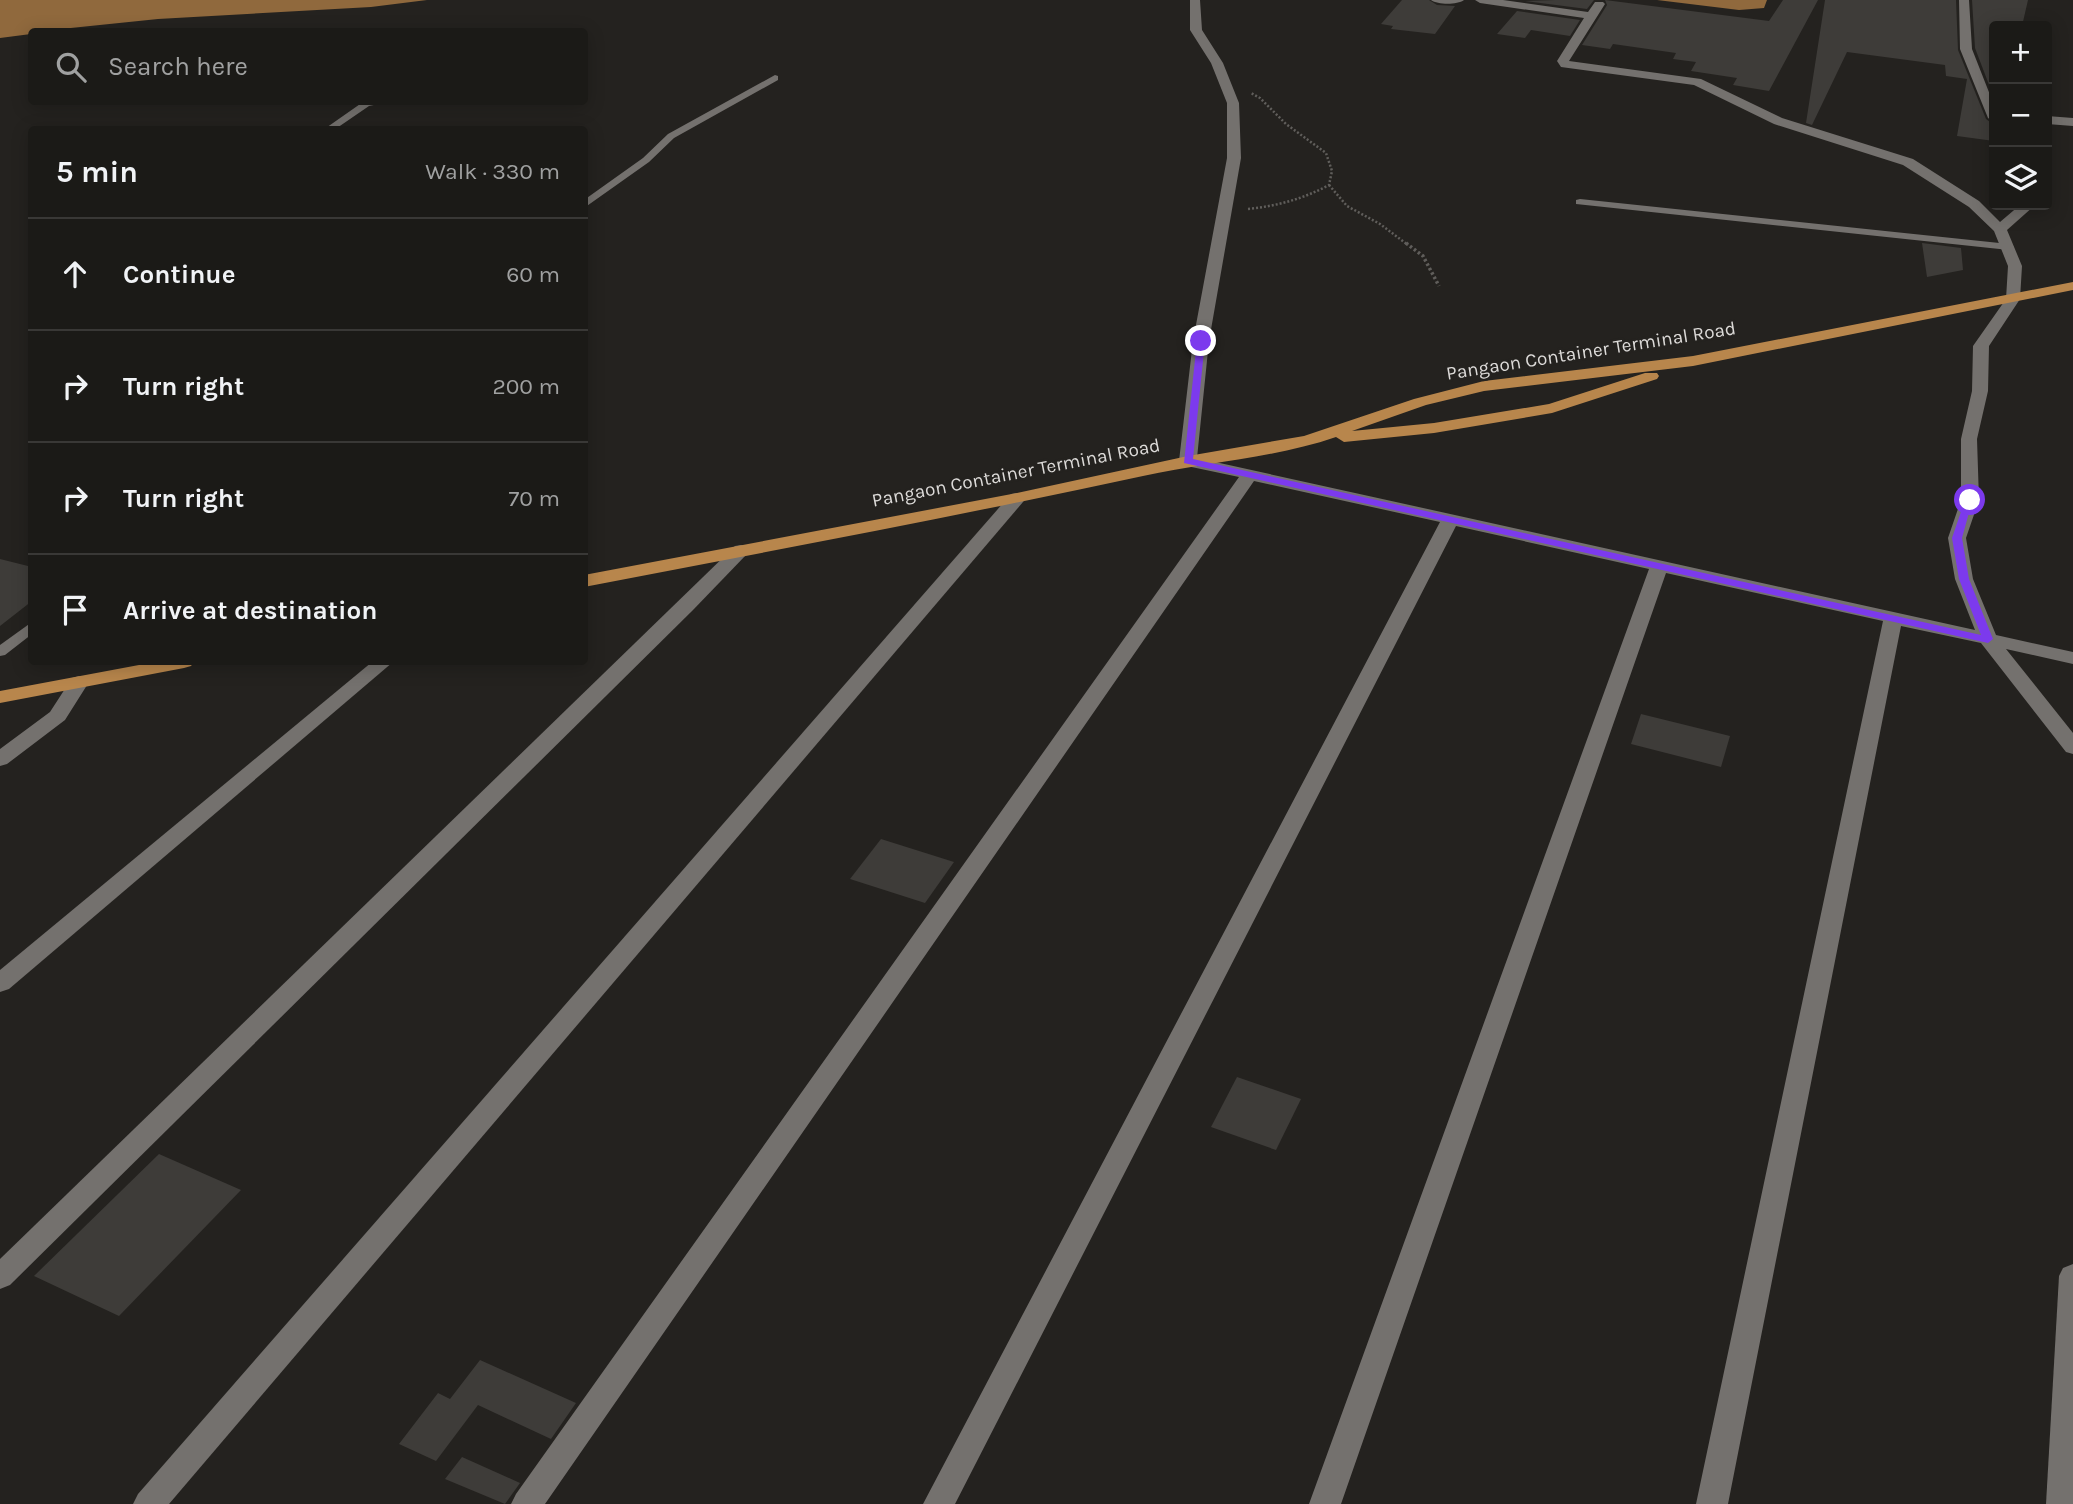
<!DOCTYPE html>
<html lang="en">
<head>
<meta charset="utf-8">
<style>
	body { margin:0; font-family:Karla,sans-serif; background:#242320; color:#f1f3f6 }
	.controls { position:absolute; right:21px; top:21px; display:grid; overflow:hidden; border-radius:7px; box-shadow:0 4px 18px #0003 }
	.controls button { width:63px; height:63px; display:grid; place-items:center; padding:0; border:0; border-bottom:2px solid #393836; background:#1b1a17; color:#f1f3f6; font:35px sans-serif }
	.stop { position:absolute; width:21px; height:21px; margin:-16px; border:5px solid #7c3aed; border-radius:50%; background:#fff }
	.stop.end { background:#7c3aed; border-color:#fff; box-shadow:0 2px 7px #0008 }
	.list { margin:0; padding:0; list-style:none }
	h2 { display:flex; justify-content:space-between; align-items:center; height:91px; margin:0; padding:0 28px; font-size:30px }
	h2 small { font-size:23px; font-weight:400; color:#a0a1a1 }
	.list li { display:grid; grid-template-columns:46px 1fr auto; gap:21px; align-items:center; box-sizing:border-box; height:112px; padding:0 28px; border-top:2px solid #393836 }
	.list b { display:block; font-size:26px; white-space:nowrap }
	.list em { font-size:23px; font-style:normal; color:#a0a1a1 }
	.icon { flex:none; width:38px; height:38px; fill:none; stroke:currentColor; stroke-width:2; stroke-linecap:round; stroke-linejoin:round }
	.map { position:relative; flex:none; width:2073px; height:1504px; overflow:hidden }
	.search { position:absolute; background:#1b1a17; box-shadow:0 4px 18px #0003; left:28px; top:28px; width:560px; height:77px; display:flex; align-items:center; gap:18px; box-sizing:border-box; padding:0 24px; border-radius:7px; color:#a0a1a1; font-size:26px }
	.panel { position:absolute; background:#1b1a17; box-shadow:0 4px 18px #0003; left:28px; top:126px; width:560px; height:539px; border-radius:7px }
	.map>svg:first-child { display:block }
</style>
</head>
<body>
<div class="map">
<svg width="2073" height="1504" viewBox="0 0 2073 1504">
	<rect width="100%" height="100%" fill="#24221f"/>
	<g fill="#90693d">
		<polygon points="0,0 427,0 371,7 158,19 32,32 31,34 0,38"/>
		<polygon points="1657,0 1767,0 1764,8 1739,10"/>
	</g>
	<g fill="#3e3c39">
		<polygon points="1402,0 1429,0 1437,5 1455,6 1435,34 1391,29 1393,26 1381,24"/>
		<polygon points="1555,0 1594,0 1587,9 1525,1"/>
		<polygon points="1605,0 1769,21 1783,0 1818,0 1769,91 1733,85 1737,78 1691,71 1696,62 1673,59 1676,53 1613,44 1610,49 1582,45 1607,5"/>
		<polygon points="1825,0 1956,0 1958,50 1986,119 1994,125 1994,141 1957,136 1967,79 1946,76 1945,65 1847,52 1812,125 1806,123"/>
		<polygon points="1972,0 2028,0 2022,26 1994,26 1994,98 1975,48"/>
		<polygon points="1517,11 1580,20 1570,36 1531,30 1525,38 1497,34"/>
		<polygon points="1922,243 1961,248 1963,270 1927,277"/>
		<polygon points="0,559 32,567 32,601 0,626"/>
		<polygon points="1641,714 1730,736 1721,767 1631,744"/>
		<polygon points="881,839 954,862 925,903 850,879"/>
		<polygon points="1237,1077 1301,1099 1276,1150 1211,1127"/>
		<polygon points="159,1154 241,1190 119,1316 34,1276"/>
		<polygon points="480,1360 576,1403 551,1439 478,1405 436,1461 399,1444 438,1393 450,1399"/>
		<polygon points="462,1457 520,1483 505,1504 445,1479"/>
	</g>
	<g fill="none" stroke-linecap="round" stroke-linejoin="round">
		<g stroke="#605e5b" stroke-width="2.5" stroke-dasharray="2 2" stroke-linecap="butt">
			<polyline points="1329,185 1347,206 1380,224 1408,245"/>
			<path d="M1248 209C1277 206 1303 199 1329 185L1332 171 1326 153 1286 124 1260 98 1251 93"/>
		</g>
		<polyline stroke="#605e5b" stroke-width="3.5" stroke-dasharray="2.5 2.5" stroke-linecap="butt" points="1406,243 1423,256 1439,286"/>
		<g fill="#74716e" fill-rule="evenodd">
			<polygon points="775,75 778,76 778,80 674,138 649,162 584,208 584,200 643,158 668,134"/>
			<polygon points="363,102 388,102 369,106 334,130 323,130"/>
			<polygon points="1580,199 2009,244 2014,247 2009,250 1576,204 1576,200"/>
			<polygon points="32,622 32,634 5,655 0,656 0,645"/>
		</g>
		<g fill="#74716e" fill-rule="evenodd">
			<polygon points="1190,0 1200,0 1202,30 1223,63 1239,103 1241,158 1209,341 1197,458 1975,630 1955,579 1948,538 1961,500 1961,439 1972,391 1973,346 2006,299 2008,266 1994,231 1969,207 1903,165 1774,124 1694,85 1561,67 1557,61 1584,18 1480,3 1475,0 1503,0 1588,12 1595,2 1603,2 1605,4 1569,61 1701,79 1782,118 1913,159 1979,201 2000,222 2020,205 2035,205 2007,230 2022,266 2020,299 1989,346 1988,391 1977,439 1979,500 1966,538 1973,579 1996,635 2073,652 2073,664 2006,649 2073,733 2073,754 2066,752 1981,643 1901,626 1728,1504 1696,1504 1883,621 1666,573 1341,1504 1309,1504 1649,569 1456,526 955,1504 923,1504 1440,522 1254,481 545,1504 511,1504 516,1494 1239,477 1182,465 1179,461 1193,341 1227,158 1227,103 1211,63 1190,30"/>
			<path d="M1431 0H1464C1457 5 1438 5 1431 0Z"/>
			<polygon points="1959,0 1969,0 1972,49 1994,105 1994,122 1988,118 1960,49"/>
			<polygon points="2047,116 2073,118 2073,126 2047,124"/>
			<polygon points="1017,493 1023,494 1026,498 1023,502 169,1504 133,1504 138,1494 1011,494"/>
			<polygon points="741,545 747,546 750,550 747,554 693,610 10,1285 0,1289 0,1259 735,546"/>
			<polygon points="372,662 393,662 9,989 0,992 0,970"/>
			<polygon points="79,676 86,678 89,682 65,720 7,764 0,766 0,749 50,712 72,678"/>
			<polygon points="2073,1264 2073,1504 2046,1504 2059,1276 2063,1268"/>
		</g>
		<g fill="#b8864c" fill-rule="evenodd">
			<path d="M2073 282V290L1693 366 1484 391 1426 405 1352 431 1434 423 1549 404 1645 373H1657L1659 376 1657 379 1552 413 1434 433 1344 442 1336 437C1275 458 1207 462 1143 476 958 516 771 551 584 587V575L1017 493 1188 456 1304 436 1414 399 1484 381 1693 356Z"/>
			<polygon points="155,662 194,662 191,666 184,668 0,703 0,691"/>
		</g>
	</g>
	<polygon fill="#7c3aed" points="1201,339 1205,341 1193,459 1981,635 1959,579 1952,538 1965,500 1973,498 1962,538 1969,579 1993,639 1988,643 1184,463 1197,341"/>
	<g text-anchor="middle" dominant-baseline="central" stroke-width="5" stroke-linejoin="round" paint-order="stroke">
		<g font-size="19" fill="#dcdad8" stroke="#24221f">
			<text transform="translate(1591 351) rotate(-9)">Pangaon Container Terminal Road</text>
			<text transform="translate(1016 473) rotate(-11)">Pangaon Container Terminal Road</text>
		</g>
	</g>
</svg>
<div class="controls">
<button>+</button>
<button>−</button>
<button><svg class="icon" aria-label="layers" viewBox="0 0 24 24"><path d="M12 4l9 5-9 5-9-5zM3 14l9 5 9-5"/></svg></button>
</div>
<div class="stop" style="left:1970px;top:500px"></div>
<div class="stop end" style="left:1201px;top:341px"></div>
<div class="search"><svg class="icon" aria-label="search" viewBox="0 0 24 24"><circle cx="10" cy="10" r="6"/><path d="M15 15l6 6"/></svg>Search here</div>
<section class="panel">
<h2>5 min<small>Walk · 330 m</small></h2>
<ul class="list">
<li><svg class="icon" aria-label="ahead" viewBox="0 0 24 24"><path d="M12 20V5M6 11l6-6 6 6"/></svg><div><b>Continue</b></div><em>60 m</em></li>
<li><svg class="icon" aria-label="right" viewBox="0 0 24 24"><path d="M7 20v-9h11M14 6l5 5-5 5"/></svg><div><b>Turn right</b></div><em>200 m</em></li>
<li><svg class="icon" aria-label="right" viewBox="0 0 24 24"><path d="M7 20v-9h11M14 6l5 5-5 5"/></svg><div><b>Turn right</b></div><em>70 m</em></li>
<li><svg class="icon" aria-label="arrive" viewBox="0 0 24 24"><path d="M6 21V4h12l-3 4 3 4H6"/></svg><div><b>Arrive at destination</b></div></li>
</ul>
</section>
</div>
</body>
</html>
